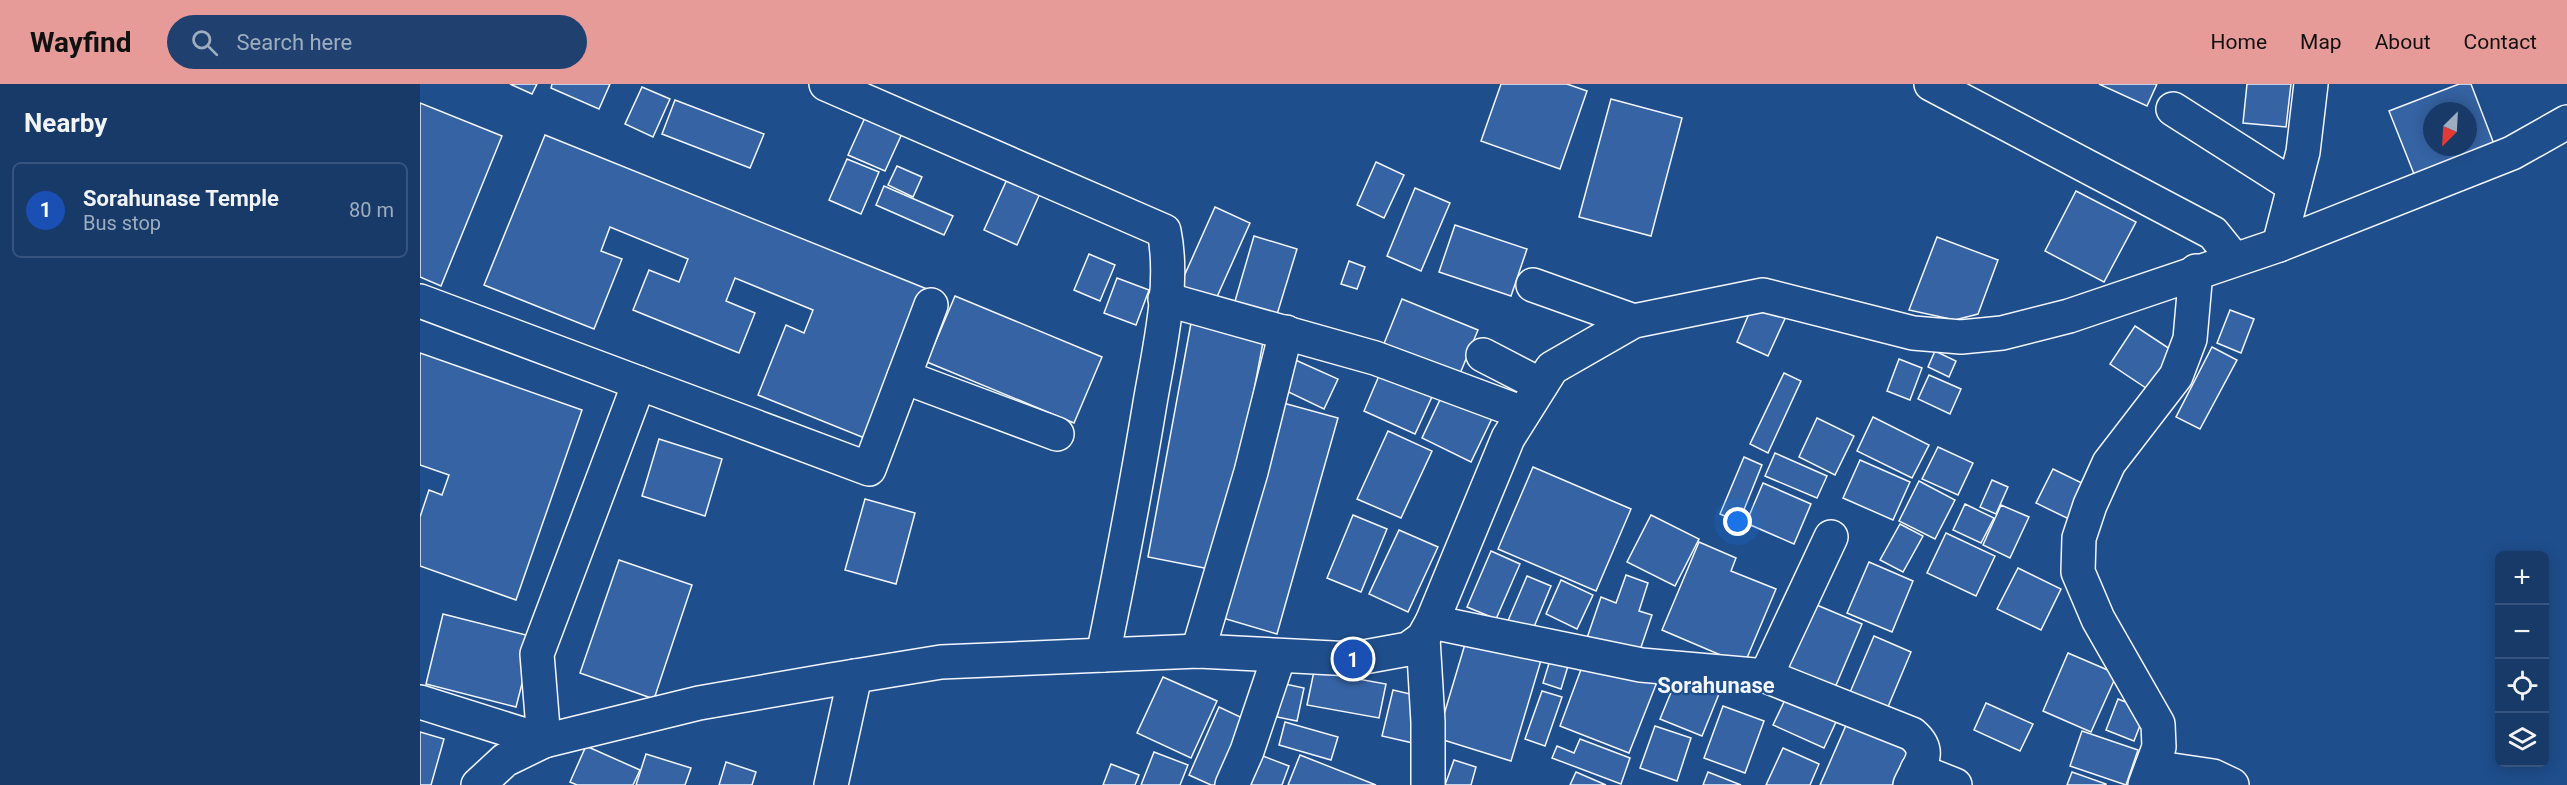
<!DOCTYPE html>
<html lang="en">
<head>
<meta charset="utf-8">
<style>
	body { margin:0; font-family:Roboto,sans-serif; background:#20416f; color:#f1f3f6 }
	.controls { position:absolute; right:18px; bottom:18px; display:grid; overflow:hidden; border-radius:9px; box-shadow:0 3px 15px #0003 }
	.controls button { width:54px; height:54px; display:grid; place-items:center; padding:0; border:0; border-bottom:2px solid #36547d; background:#173a69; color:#f1f3f6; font:30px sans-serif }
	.compass { position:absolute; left:2003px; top:18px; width:54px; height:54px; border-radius:50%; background:#173a69; box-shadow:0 3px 15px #0003; rotate:204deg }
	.you { position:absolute; left:1318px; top:438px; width:21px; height:21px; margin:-15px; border:4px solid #fff; border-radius:50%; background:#1a73e8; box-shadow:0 0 0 9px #1a73e833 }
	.badge { display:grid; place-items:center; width:39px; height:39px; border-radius:50%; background:#e69b98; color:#fff; font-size:20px; font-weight:700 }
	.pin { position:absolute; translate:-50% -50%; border:3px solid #fff; box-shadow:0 2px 6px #0006 }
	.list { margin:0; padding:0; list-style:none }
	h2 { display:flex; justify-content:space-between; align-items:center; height:78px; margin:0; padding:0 24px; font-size:26px }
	h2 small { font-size:20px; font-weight:400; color:#9eadc0 }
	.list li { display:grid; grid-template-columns:39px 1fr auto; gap:18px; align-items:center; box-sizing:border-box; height:96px; margin:0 12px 12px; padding:0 12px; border:2px solid #36547d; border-radius:9px }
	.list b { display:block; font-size:22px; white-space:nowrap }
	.list p { margin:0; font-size:20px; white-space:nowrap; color:#9eadc0 }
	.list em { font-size:20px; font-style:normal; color:#9eadc0 }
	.icon { flex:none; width:33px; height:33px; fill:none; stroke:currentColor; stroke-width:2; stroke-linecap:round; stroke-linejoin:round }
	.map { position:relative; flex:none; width:2147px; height:701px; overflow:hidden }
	header { display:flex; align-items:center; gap:36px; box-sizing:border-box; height:84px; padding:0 30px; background:#e69b98; color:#111 }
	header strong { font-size:28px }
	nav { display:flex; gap:33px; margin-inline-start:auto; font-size:21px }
	.search { width:420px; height:54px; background:#20416f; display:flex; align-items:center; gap:15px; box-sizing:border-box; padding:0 21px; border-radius:33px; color:#9eadc0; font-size:22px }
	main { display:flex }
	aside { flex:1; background:#173a69 }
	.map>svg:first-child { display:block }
</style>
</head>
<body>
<header>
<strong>Wayfind</strong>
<div class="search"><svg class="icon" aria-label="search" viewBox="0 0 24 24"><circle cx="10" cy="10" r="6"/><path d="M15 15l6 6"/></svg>Search here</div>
<nav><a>Home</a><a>Map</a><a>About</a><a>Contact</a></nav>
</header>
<main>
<aside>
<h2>Nearby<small></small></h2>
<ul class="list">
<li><span class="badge" style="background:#1a4fb4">1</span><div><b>Sorahunase Temple</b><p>Bus stop</p></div><em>80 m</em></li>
</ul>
</aside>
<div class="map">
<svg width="2147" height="701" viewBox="0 0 2147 701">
	<rect width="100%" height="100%" fill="#1f4e8c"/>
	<g fill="#3563a3" stroke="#f2f6ff" stroke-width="1.5" fill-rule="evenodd">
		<polygon points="90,0 117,0 112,10"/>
		<polygon points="132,0 190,0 179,25 131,4"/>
		<polygon points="1081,0 1147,0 1167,7 1140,85 1061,57"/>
		<polygon points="1679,0 1737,0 1727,22"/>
		<polygon points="1827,0 1871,0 1866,43 1823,39"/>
		<path d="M2039 0H2051L2074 60 1994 90 1969 27ZM2012 27H2048V63H2012Z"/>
		<polygon points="222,3 250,15 233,53 205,40"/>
		<polygon points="1191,15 1262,34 1231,152 1159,133"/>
		<polygon points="255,16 344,50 330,84 242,50"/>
		<polygon points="0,19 82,52 21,202 0,193"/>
		<polygon points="448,27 485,43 465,87 428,71"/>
		<polygon points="125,51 507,205 447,355 338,311 366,241 384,249 393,226 315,194 306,217 335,229 319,269 213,226 229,186 259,198 268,175 190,143 181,167 202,175 174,245 64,201"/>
		<polygon points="427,75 459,88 441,130 409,116"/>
		<polygon points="956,78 984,91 964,134 937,121"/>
		<polygon points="477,82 502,93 493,113 468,101"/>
		<polygon points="589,91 622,105 597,161 564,146"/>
		<polygon points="464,102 533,132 524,151 456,121"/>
		<polygon points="995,104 1030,119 1001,187 967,172"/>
		<polygon points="1656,107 1716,138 1684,198 1625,167"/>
		<polygon points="795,123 830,139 792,224 757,208"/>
		<polygon points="1035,141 1107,165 1091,212 1019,188"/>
		<polygon points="834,152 877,165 855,237 813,224"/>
		<polygon points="1517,153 1578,176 1558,230 1535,236 1489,226"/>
		<polygon points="669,170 695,181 680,217 654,206"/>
		<polygon points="929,177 945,183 937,205 921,200"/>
		<polygon points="697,194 729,206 716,241 684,229"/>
		<polygon points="535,212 682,273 654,339 507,278"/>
		<polygon points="1336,213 1368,228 1348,272 1317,258"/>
		<polygon points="982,215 1058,246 1039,292 963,262"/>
		<polygon points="1810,226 1834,235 1821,269 1797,259"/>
		<polygon points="771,239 844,253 800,487 728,473"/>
		<polygon points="1715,242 1753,267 1729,306 1690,280"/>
		<polygon points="1792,263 1817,276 1780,345 1756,333"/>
		<polygon points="1515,267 1536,277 1529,293 1508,283"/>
		<polygon points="0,269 162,326 96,516 0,482 0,433 9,406 22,411 29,391 0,381"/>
		<polygon points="871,274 918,295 904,325 858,303"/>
		<polygon points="1479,275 1502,284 1490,316 1467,307"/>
		<polygon points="964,280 1016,304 995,350 944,327"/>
		<polygon points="1364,289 1381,297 1348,369 1330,360"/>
		<polygon points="1509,291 1541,305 1530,330 1498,315"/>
		<polygon points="1026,303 1076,326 1051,378 1002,354"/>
		<polygon points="856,317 918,334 857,550 796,532"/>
		<polygon points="1453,333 1509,361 1492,394 1437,367"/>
		<polygon points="1397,334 1434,352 1415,391 1379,373"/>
		<polygon points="968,347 1012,367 981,434 937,415"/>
		<polygon points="239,355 302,375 285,432 222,412"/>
		<polygon points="1518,363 1553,379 1538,411 1502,395"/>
		<polygon points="1355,369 1407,392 1397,414 1345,392"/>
		<polygon points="1324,373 1342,381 1319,438 1300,430"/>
		<polygon points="1440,376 1490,398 1473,436 1423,414"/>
		<polygon points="1113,383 1211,425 1176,507 1078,465"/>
		<polygon points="1633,385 1666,401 1649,435 1616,419"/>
		<polygon points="1572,396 1588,403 1576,430 1560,423"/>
		<polygon points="1499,397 1535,416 1515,455 1479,437"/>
		<polygon points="1343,399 1391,420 1374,460 1326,439"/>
		<polygon points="445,415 495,429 476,500 425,486"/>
		<polygon points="1545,420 1574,434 1561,459 1533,446"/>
		<polygon points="1581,421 1609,433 1590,474 1563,461"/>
		<polygon points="933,431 967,445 941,508 907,494"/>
		<polygon points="1231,431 1279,455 1255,502 1207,478"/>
		<polygon points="1480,440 1503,452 1483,488 1460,476"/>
		<polygon points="979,446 1018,463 988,528 949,510"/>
		<polygon points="1526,449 1575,472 1556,512 1507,489"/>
		<polygon points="1279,458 1316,474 1311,487 1356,505 1324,581 1242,546"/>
		<polygon points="1071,467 1100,480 1076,535 1047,523"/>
		<polygon points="199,476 272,501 234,615 160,589"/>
		<polygon points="1449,478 1493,497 1472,548 1427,529"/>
		<polygon points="1598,484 1641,505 1621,546 1577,525"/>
		<polygon points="1206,491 1228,499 1219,527 1232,531 1218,572 1167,554 1181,513 1196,519"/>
		<polygon points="1107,492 1131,502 1111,550 1087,539"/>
		<polygon points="1141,496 1173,511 1157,545 1126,530"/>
		<polygon points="1392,519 1442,540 1411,613 1361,592"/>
		<polygon points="23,530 114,553 96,623 6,600"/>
		<polygon points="1048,550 1122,573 1091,677 1017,654"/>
		<polygon points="1454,552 1491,568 1465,630 1428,613"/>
		<polygon points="1648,569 1697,590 1671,648 1623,627"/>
		<polygon points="1166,572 1237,598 1209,669 1140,642"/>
		<polygon points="1130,576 1148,582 1141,605 1123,599"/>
		<polygon points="894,587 966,600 959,634 887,621"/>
		<polygon points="1259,589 1301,605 1282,652 1240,635"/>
		<polygon points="743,593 797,617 771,674 717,649"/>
		<polygon points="865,600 884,604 877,637 857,633"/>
		<polygon points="1371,603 1421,627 1404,664 1353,641"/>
		<polygon points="973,606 1003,613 993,659 962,652"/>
		<polygon points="1122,607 1142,613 1125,662 1105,655"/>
		<polygon points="1698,615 1726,626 1714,657 1686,646"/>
		<polygon points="1566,619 1613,640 1600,667 1554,646"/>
		<polygon points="1303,622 1344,637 1325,689 1284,674"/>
		<polygon points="799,623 829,637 801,701 791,701 769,691"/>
		<polygon points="865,638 918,653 911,676 859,661"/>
		<polygon points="1427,639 1493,668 1479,701 1400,701"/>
		<polygon points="1235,642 1271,654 1257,697 1220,684"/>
		<polygon points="1662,647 1718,666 1706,701 1650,682"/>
		<polygon points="0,648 24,655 11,701 0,701"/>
		<polygon points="1160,655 1210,674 1201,700 1132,674 1137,662 1154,669"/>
		<polygon points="166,662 220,686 213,701 157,701 150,698"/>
		<polygon points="1363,664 1399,680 1390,701 1346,701"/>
		<polygon points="734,668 768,681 760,701 721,701"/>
		<polygon points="835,669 869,682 862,701 822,701"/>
		<polygon points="226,670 271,684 265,701 216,701"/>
		<polygon points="880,671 956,701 868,701"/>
		<polygon points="1034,676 1056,683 1051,701 1025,701"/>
		<polygon points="306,678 336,688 332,701 299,701"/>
		<polygon points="691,680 719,691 715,701 683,701"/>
		<polygon points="1156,688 1186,701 1150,701"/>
		<polygon points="1288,688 1321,701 1283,701"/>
		<polygon points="1652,688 1686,700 1686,701 1647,701"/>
	</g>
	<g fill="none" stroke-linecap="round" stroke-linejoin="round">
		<defs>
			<g id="minor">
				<path d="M406 0 744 147C755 200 739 266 730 319 716 404 700 488 683 571"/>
				<polyline points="1511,0 1793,149 1814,175"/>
				<polyline points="1753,25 1874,102"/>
				<polyline points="1859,161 1883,68 1891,0"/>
				<polyline points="1113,201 1214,237"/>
				<polyline points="745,215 955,274 1103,329"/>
				<polyline points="0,217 219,299"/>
				<polyline points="1063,271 1121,301"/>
				<polyline points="484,293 637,350"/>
				<path d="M1012 538 1221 581 1346 592 1492 650C1513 668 1500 679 1490 701"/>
				<polyline points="1003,554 1008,638 1008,701"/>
				<polyline points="778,567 831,388 866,248"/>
				<polyline points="1346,592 1411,453"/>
				<polyline points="0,618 124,657 117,570 219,299 449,385 511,221"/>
				<polyline points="1732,683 1793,692 1812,701"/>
				<polyline points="1497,686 1535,701"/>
				<polyline points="58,701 85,676 124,657 279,619 411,596 521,578 778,567 933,575 988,565 1003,554 1012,538 1088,354 1132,284 1214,237 1343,211 1493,249 1541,253 1582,249 1649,232 1859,161 2092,69 2147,38"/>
				<polyline points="411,701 435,592"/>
				<polyline points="812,701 827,667 859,572"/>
				<polyline points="1725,701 1739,663 1738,640 1678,535 1658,488 1659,454 1670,421 1689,379 1756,292 1770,255 1776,187"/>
			</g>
		</defs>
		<use href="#minor" stroke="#f2f6ff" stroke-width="36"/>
		<use href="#minor" stroke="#1f4e8c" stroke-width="33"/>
	</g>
	<g text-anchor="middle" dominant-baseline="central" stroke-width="4.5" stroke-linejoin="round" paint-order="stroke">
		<g font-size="22" font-weight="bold" fill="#f2f6ff" stroke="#1f4e8c">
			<text x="1296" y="601">Sorahunase</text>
		</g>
	</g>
</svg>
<div class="controls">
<button>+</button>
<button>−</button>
<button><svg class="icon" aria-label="locate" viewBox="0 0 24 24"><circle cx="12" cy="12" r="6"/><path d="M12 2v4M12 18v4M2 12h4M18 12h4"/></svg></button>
<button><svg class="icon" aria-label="layers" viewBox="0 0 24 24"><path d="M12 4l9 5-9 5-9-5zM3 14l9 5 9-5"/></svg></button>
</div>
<svg class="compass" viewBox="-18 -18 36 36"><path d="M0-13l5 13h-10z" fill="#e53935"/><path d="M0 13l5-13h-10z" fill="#9eadc0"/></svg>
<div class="you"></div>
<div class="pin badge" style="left:933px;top:575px;background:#1a4fb4">1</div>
</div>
</main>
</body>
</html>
